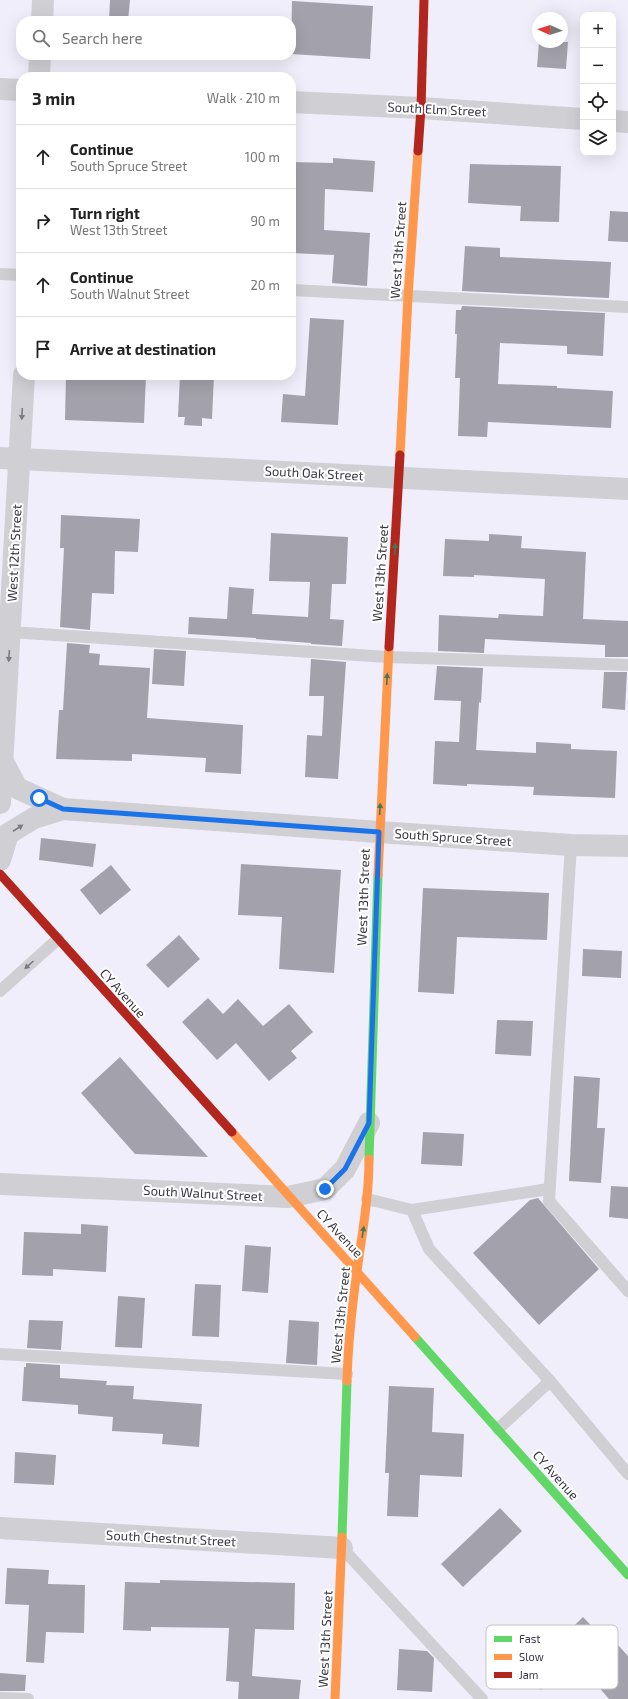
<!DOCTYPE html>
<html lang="en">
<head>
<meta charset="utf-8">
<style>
	body { margin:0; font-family:"Exo 2",sans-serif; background:#f2f2f2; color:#222 }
	.controls { position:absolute; right:12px; top:12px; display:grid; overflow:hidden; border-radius:8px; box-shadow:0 4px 16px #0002 }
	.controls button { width:36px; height:36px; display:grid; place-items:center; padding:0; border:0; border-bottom:1px solid #e0e0e0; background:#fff; color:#222; font:20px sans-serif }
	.compass { position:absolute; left:532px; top:12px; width:36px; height:36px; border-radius:50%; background:#fff; box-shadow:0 4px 16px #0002; rotate:273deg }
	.stop { position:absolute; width:12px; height:12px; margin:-9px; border:3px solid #1a73e8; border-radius:50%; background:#fff }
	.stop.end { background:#1a73e8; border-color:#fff; box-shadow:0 1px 4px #0008 }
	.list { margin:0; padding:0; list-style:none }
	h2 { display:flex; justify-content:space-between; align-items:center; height:52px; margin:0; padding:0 16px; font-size:17px }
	h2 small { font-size:13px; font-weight:400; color:#767676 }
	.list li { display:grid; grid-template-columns:26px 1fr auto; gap:12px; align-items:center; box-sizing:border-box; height:64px; padding:0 16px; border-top:1px solid #e0e0e0 }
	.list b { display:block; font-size:15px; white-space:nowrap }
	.list p { margin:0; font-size:13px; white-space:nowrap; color:#767676 }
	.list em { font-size:13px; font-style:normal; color:#767676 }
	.icon { flex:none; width:22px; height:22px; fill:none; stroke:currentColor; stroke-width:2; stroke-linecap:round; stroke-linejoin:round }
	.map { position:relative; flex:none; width:628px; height:1699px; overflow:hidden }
	.search { position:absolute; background:#fff; box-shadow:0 4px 16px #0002; left:16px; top:16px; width:280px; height:44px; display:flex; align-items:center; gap:10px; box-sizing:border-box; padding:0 14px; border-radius:16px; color:#767676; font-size:15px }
	.panel { position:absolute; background:#fff; box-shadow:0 4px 16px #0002; left:16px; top:72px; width:280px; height:308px; border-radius:16px }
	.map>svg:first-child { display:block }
</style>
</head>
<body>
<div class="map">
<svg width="628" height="1699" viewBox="0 0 628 1699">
	<rect width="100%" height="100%" fill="#efeefa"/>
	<g fill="#a3a2ac">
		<polygon points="110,0 130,0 128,21 109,21"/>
		<polygon points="292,1 373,6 370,59 291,54"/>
		<polygon points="539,42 568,42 566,69 537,67"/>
		<polygon points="333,158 375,161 373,192 325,189 324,230 370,233 367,286 332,283 334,255 291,253 291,162 333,163"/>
		<polygon points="470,164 561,166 559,222 520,221 521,206 468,203"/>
		<polygon points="610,211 628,212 628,242 608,241"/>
		<polygon points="465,246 500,248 500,257 611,262 609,298 462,291"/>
		<polygon points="462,306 605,313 603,356 567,354 567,346 500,343 498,384 557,386 557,388 613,391 611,428 488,422 487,437 458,436 460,378 455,378 457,334 455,334 456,310 461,310"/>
		<polygon points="310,318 344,320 338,425 281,422 283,394 305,396"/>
		<polygon points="66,375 146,375 144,423 65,420"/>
		<polygon points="180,375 214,375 212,419 202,418 202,426 184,425 185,417 178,417"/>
		<polygon points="61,515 140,519 138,552 115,551 114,594 92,593 90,630 60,627 64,548 60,548"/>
		<polygon points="271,533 348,537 346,584 332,584 330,619 344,620 342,646 311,644 311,643 256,639 256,638 188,634 189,617 227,619 229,587 254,589 252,614 308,617 310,582 269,581"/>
		<polygon points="489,534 522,536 521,548 586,552 583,619 628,621 628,657 605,657 605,645 485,639 484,653 438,651 439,615 498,618 499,614 543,616 545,579 474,575 474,577 443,576 445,539 489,541"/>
		<polygon points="67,643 90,645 89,653 100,654 99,665 150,668 147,718 243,725 241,774 205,772 206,758 132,754 132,761 56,759 59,710 63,710"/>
		<polygon points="154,649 186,651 184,686 152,684"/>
		<polygon points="311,659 346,662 338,779 305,777 307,735 322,736 324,696 309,696"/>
		<polygon points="437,666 483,668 481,703 479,702 476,750 536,753 536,742 571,744 571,749 617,751 615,798 533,795 534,787 467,784 467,786 433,784 435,741 459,742 461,701 434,700"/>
		<polygon points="604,672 627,672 625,710 602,708"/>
		<polygon points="41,838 96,844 93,867 39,860"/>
		<polygon points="241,864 341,870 334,973 279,969 282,917 238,915"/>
		<polygon points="111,865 131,890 100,915 80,890"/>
		<polygon points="423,888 549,893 547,940 457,937 454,994 418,992"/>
		<polygon points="179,935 200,959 168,988 146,965"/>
		<polygon points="583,949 622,951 621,978 582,976"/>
		<polygon points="208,998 223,1014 238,999 263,1026 289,1004 313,1032 291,1051 297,1058 269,1081 236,1043 217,1060 182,1022"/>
		<polygon points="497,1020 533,1021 531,1056 495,1054"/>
		<polygon points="120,1057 208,1157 135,1154 81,1093"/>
		<polygon points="574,1076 600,1078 597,1128 605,1128 601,1183 569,1181"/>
		<polygon points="423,1132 464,1134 462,1166 421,1164"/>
		<polygon points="611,1186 628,1187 628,1219 609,1217"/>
		<polygon points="538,1198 599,1269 539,1325 473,1253 530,1200"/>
		<polygon points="81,1224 108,1226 106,1272 53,1269 53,1276 22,1275 24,1232 81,1234"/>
		<polygon points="245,1245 271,1247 268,1293 242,1291"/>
		<polygon points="195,1284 221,1285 219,1337 192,1336"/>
		<polygon points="118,1296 145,1298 142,1348 115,1347"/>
		<polygon points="29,1320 63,1321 61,1350 27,1348"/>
		<polygon points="289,1320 319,1322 317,1365 286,1363"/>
		<polygon points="26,1363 60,1365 60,1378 107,1381 106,1385 134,1386 133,1399 202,1404 199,1447 162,1444 163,1434 112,1431 113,1417 78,1414 78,1405 22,1401 24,1367 26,1367"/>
		<polygon points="389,1386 434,1388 432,1432 464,1434 462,1477 420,1475 418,1517 387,1516 389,1473 385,1473"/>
		<polygon points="15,1452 56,1455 54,1485 14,1483"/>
		<polygon points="500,1508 522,1531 463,1587 441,1564"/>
		<polygon points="7,1568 49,1570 48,1584 85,1585 84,1633 46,1632 44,1663 26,1662 29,1605 5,1604"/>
		<polygon points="160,1580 295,1583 294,1630 255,1629 252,1676 301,1680 299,1699 238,1699 239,1682 226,1681 229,1628 151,1627 151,1631 123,1630 125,1582 160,1583"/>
		<polygon points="583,1617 603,1638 608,1634 628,1656 628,1699 609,1699 574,1659 541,1690 525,1674"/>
		<polygon points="399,1649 427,1651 434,1658 432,1692 397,1690"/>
		<polygon points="0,1673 26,1675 25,1691 0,1691"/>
	</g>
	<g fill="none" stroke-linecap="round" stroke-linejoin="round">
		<g stroke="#d0cfd4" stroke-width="12">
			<polyline points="0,274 21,275"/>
			<polyline points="291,290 628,307"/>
			<polyline points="10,632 388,657 628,665"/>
			<polyline points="571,845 549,1201 628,1291"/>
			<polyline points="0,991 58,939"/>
			<polyline points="367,1199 412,1210 429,1249 550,1381"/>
			<polyline points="412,1210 549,1189"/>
			<polyline points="0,1354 347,1374"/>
			<polyline points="498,1429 550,1381 628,1474"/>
			<polyline points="342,1548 482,1699"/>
			<polyline points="0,1698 28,1699"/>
		</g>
		<g stroke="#d0cfd4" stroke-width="22">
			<polyline points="42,21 43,0"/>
			<polyline points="39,77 40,55"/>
			<polyline points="0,89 21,90"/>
			<polyline points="291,102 421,108 583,119"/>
			<polyline points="613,121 628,122"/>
			<polyline points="0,458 628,489"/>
			<polyline points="0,761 2,760 17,788 63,809 379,832 571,845 628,846"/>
			<polyline points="0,803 24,375"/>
			<polyline points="0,860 8,834 34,818 63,809"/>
			<polyline points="0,1184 288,1197 325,1189 345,1169 369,1123"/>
			<polyline points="0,1528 342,1548"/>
		</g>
		<g stroke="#63d668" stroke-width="9">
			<polyline points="369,1159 378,875"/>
			<polyline points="415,1337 628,1575"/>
			<polyline points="342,1537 347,1381"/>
		</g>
		<g stroke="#ff974d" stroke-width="9">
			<polyline points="400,455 408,297 418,151"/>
			<polyline points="378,875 389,647"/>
			<polyline points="232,1132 415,1337"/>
			<path d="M347 1381C348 1345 352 1307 357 1271 362 1234 369 1197 369 1159"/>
			<polyline points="335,1699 342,1537"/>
		</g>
		<g stroke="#b3261e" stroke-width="9">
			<polyline points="418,151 421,108 424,0"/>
			<polyline points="389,647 400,455"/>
			<polyline points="0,874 232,1132"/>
		</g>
	</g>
	<defs><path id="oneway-solid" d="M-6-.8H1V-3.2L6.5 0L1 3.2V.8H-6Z"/></defs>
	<g fill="#7c7b85">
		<use href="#oneway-solid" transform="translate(22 414) rotate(93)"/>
		<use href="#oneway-solid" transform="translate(9 656) rotate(94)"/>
		<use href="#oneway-solid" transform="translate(18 828) rotate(-33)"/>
		<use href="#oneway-solid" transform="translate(29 965) rotate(138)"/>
	</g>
	<g fill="#497752">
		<use href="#oneway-solid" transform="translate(395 549) rotate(-86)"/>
		<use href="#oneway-solid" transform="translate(387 679) rotate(-87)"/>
		<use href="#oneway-solid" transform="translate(380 809) rotate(-87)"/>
		<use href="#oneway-solid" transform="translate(363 1232) rotate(-81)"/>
	</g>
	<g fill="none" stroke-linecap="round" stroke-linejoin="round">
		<polyline stroke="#1a73e8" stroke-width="5" points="39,798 63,809 379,832 369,1123 345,1169 325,1189"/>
	</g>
	<g text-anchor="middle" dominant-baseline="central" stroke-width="4" stroke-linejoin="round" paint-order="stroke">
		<g font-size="13" fill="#383744" stroke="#fff">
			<text transform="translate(437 109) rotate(3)">South Elm Street</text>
			<text transform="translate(398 250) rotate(-86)">West 13th Street</text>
			<text transform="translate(314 473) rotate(3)">South Oak Street</text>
			<text transform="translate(14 553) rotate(-87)">West 12th Street</text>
			<text transform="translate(380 573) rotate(-86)">West 13th Street</text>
			<text transform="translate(453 837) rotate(4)">South Spruce Street</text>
			<text transform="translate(363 897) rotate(-88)">West 13th Street</text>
			<text transform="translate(123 993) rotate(48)">CY Avenue</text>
			<text transform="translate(203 1193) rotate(3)">South Walnut Street</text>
			<text transform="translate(340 1233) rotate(47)">CY Avenue</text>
			<text transform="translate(340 1315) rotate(-84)">West 13th Street</text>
			<text transform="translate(556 1475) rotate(48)">CY Avenue</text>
			<text transform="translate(171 1538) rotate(3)">South Chestnut Street</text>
			<text transform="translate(325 1639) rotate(-87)">West 13th Street</text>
		</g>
	</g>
	<rect x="486" y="1625" width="132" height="64" rx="6" fill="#fff" stroke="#c3c3c7" stroke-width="1"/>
	<rect x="494" y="1636" width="18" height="6" fill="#63d668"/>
	<rect x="494" y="1654" width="18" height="6" fill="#ff974d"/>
	<rect x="494" y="1672" width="18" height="6" fill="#b3261e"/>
	<g font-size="11" fill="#383744">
		<text x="519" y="1643">Fast</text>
		<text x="519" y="1661">Slow</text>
		<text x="519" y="1679">Jam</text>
	</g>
</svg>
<div class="controls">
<button>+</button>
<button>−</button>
<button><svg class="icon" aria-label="locate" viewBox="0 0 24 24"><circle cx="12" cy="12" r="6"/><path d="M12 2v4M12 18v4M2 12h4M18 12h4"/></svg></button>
<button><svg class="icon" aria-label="layers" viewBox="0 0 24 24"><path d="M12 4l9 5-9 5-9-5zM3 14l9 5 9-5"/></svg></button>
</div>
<svg class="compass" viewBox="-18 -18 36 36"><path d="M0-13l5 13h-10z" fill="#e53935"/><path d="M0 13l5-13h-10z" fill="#767676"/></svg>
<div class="stop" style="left:39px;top:798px"></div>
<div class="stop end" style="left:325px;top:1189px"></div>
<div class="search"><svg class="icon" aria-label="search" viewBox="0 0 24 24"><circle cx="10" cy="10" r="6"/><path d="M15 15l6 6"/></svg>Search here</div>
<section class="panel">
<h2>3 min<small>Walk · 210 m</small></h2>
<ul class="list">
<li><svg class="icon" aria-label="ahead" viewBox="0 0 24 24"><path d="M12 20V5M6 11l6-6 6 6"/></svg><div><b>Continue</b><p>South Spruce Street</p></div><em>100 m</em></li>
<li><svg class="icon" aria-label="right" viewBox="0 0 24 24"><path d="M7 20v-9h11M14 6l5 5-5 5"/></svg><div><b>Turn right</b><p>West 13th Street</p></div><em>90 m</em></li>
<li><svg class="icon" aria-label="ahead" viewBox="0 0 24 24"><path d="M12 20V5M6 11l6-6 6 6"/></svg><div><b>Continue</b><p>South Walnut Street</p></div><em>20 m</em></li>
<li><svg class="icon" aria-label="arrive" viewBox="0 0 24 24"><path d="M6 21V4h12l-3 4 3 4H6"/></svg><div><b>Arrive at destination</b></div></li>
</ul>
</section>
</div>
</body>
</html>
